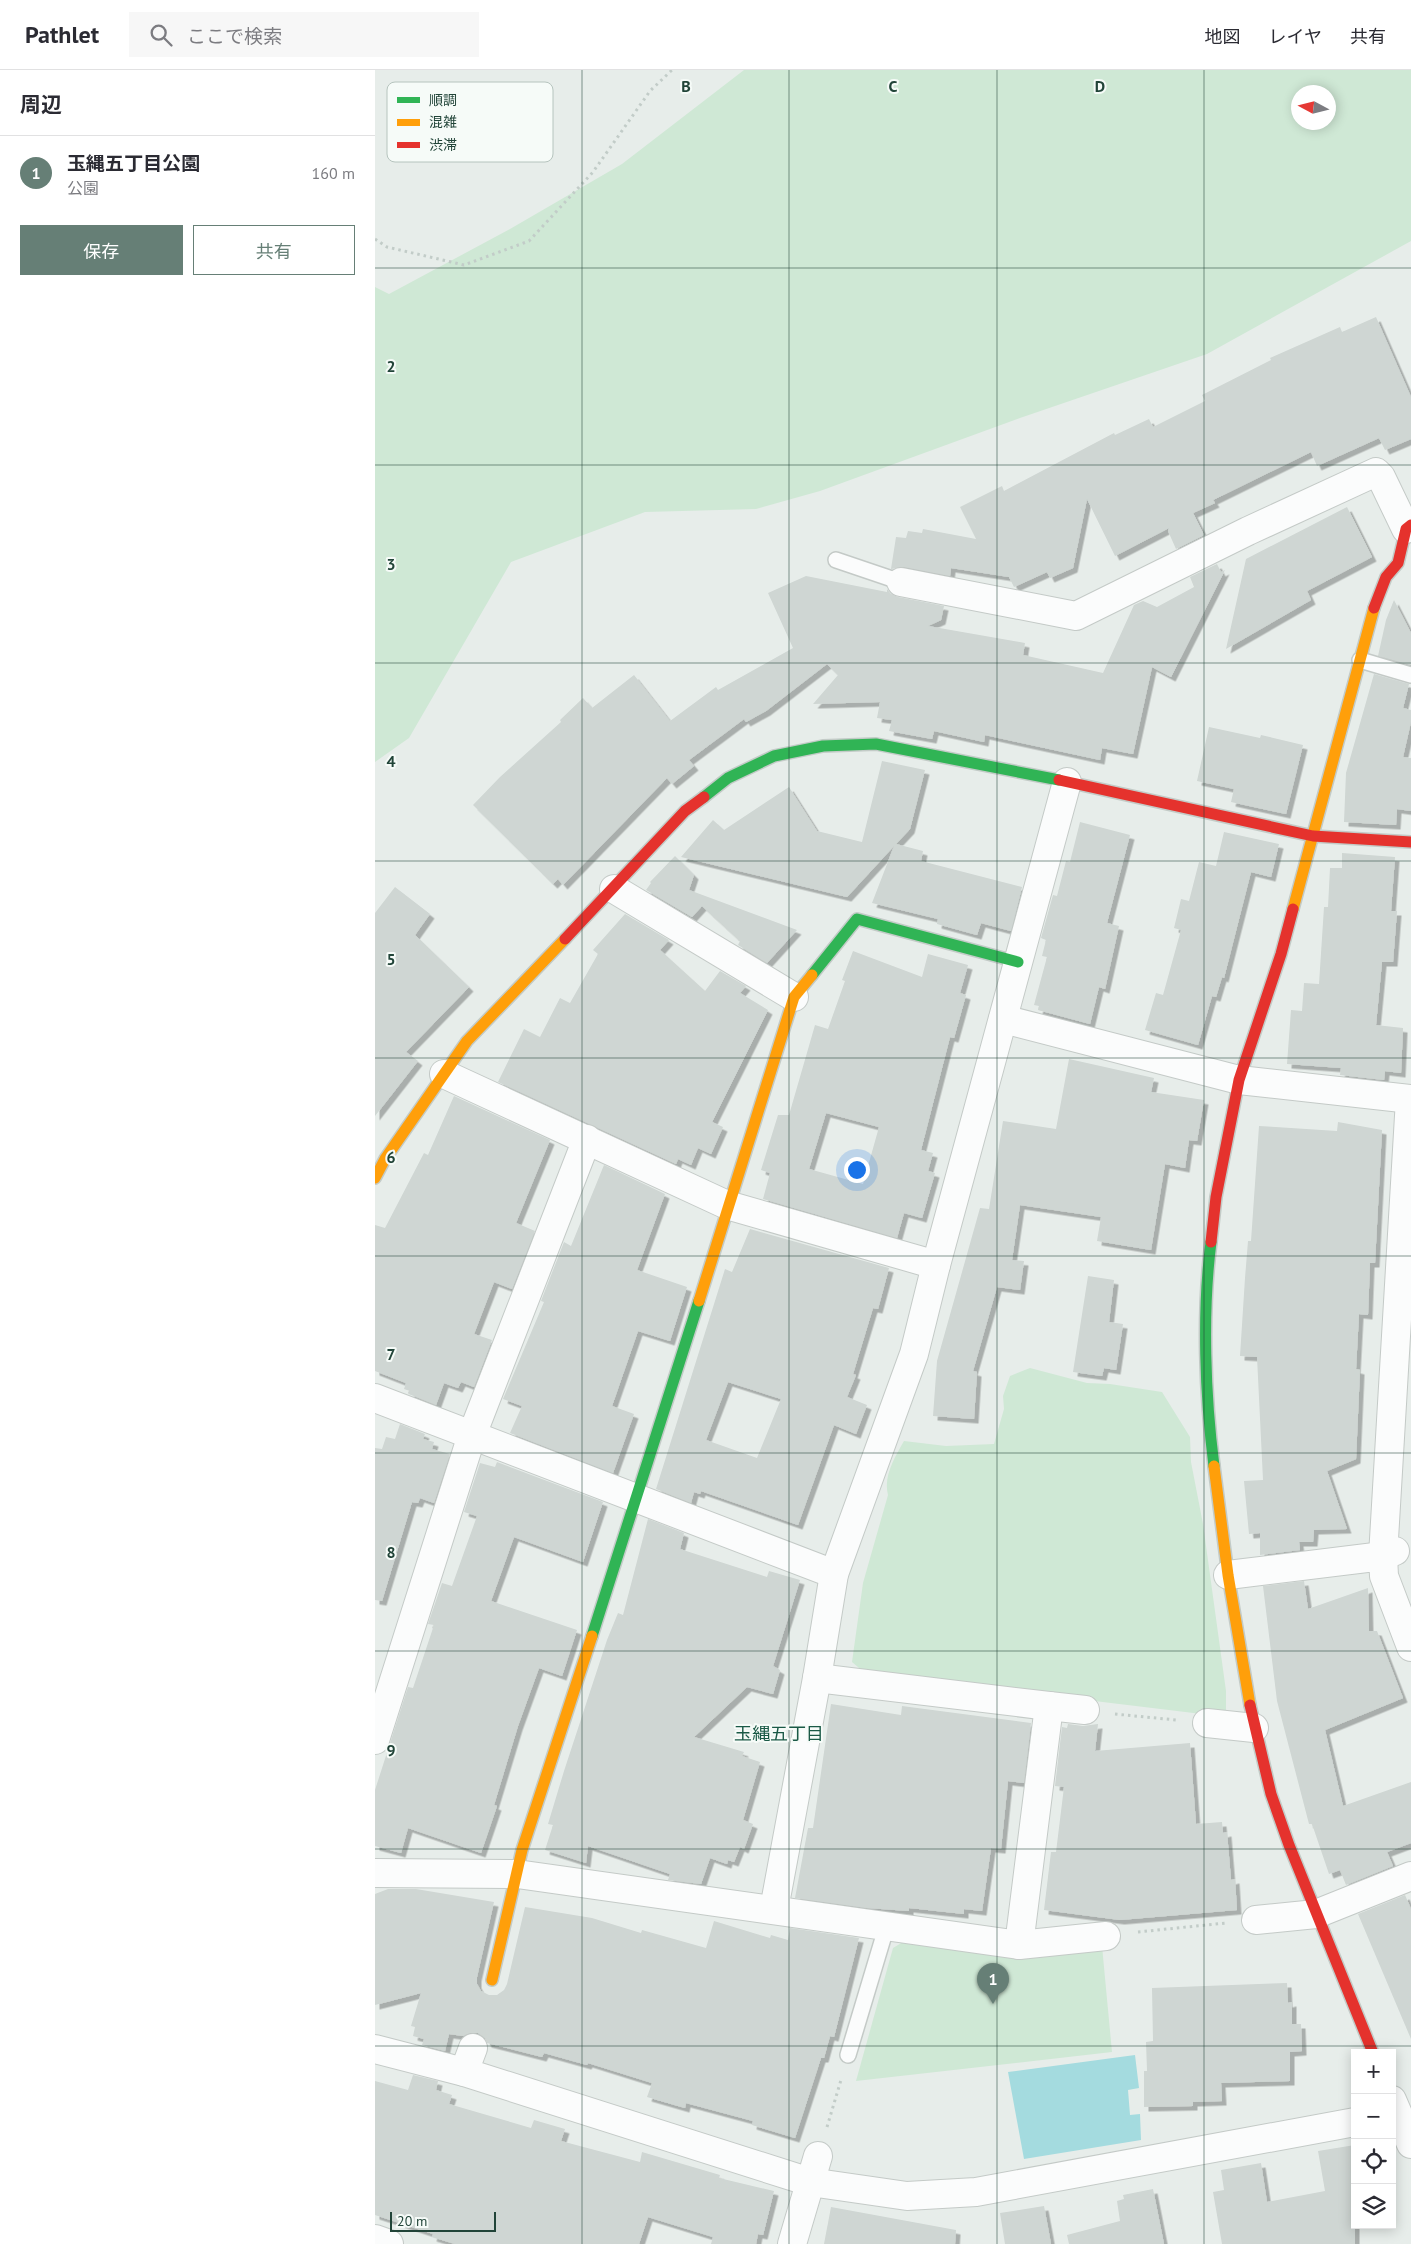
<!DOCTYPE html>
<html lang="ja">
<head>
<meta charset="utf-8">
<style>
	body { margin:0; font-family:"PT Sans","Noto Sans JP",sans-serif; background:#f7f7f7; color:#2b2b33 }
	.controls { position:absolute; right:15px; bottom:15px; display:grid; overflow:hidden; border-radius:0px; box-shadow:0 2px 12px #0003 }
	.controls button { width:45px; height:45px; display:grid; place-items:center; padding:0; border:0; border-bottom:1px solid #e1e1e2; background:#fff; color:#2b2b33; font:25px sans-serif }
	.compass { position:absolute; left:916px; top:15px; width:45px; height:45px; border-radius:50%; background:#fff; box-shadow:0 2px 12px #0003; rotate:277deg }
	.scale { position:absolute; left:15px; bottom:12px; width:106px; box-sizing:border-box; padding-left:5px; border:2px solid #214438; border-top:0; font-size:14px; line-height:18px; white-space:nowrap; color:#214438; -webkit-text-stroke:4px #f6fbf8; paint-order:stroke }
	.you { position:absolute; left:481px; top:1099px; width:18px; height:18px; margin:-12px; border:4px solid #fff; border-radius:50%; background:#1a73e8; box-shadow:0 0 0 8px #1a73e833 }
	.badge { display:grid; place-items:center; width:32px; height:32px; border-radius:50%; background:#667f76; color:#fff; font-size:16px; font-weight:700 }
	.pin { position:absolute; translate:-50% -41px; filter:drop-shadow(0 1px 2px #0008) }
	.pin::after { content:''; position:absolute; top:26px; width:18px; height:15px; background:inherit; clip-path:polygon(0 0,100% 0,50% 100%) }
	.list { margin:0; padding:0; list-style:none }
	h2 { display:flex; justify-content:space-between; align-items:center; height:65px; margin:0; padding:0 20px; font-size:21px }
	h2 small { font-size:16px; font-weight:400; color:#7c7c81 }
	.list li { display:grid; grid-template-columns:32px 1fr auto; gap:15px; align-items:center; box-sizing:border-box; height:75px; padding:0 20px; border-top:1px solid #e1e1e2 }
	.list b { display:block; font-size:19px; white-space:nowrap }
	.list p { margin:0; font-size:16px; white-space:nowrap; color:#7c7c81 }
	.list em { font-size:16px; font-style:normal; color:#7c7c81 }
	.actions { display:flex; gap:10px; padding:15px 20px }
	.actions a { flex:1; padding:11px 0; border:1px solid #667f76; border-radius:0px; text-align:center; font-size:18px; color:#667f76 }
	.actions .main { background:#667f76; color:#fff }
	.icon { flex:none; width:28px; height:28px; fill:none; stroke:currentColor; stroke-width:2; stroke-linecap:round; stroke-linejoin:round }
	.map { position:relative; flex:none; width:1036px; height:2174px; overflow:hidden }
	header { display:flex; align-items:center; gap:30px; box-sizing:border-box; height:70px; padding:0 25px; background:#fff; border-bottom:1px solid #e1e1e2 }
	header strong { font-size:24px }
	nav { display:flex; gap:28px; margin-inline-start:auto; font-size:18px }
	.search { width:350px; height:45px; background:#f7f7f7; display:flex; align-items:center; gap:12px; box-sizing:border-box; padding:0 18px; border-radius:0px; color:#7c7c81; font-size:19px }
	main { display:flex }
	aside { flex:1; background:#fff }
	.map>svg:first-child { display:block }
</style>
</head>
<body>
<header>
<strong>Pathlet</strong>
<div class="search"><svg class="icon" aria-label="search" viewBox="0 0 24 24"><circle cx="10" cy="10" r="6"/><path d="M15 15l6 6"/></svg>ここで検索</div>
<nav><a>地図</a><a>レイヤ</a><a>共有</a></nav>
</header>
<main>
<aside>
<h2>周辺<small></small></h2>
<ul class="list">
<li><span class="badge">1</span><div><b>玉縄五丁目公園</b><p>公園</p></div><em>160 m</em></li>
</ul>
<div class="actions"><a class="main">保存</a><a>共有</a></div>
</aside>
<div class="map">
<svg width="1036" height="2174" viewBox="0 0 1036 2174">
	<defs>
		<filter id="shadow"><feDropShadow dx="4.5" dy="4.5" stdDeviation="0" flood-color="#0004"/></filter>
	</defs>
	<rect width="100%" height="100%" fill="#e7edea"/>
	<g fill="#cfe8d5" fill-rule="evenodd">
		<path d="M369 0H1036V171L832 284 645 348 445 421 381 439 270 442 136 492 34 668 0 692V217L14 224 135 159 247 94ZM954 22V52H924V22Z"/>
		<path d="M655 1298 712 1313 735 1314 787 1322 815 1367 816 1392 828 1454 851 1621V1644L835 1645 490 1603 477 1592 488 1513 513 1425C508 1406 520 1387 529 1371L571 1376 619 1374 629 1339 628 1326 635 1306Z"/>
		<polygon points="533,1869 727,1876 737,1982 481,2011 518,1878"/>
	</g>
	<polygon fill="#a4dbdf" points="760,1985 764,2018 753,2020 755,2045 765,2044 766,2070 649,2089 633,2002"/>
	<g fill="#cfd6d3" fill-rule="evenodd" filter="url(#shadow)">
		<polygon points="1001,247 1036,327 1036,369 1010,380 1004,368 942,396 936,382 838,430 840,433 818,443 829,465 801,479 793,461 794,458 740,486 712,429 698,498 675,508 672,502 639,517 634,507 576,498 575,506 529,497 516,499 521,467 531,468 533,461 547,463 548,459 601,469 585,437 627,416 629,421 739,363 740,365 774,349 778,357 830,331 827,325 896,290 895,288 965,257 967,262"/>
		<polygon points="972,437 997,487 932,521 936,530 851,579 871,489"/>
		<polygon points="842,494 846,502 850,500 796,607 777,597 758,684 727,678 725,690 610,665 609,672 559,661 557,669 514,661 517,650 502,648 505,632 438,634 463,605 452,594 391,641 371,652 369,649 314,690 319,696 297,714 292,708 188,815 183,809 178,814 98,735 125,707 186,652 185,650 208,628 217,638 259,605 295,651 341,617 343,620 418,578 393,523 431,506 512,522 512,519 516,524 523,527 569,536 566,550 553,556 650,573 648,585 728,603 759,535 768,531 782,537 819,517 815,507"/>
		<polygon points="1019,530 1036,563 1036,595 1003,586 1011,550"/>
		<polygon points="999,604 1034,614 1028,638 1036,640 1036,652 1028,687 1036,688 1036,741 1022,739 1021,755 969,752 971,703"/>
		<polygon points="834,657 885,668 886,665 928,675 911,744 856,732 859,719 822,711"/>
		<polygon points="507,691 550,700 535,759 521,774 548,781 546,791 647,817 636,861 606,853 602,865 562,854 563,849 497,833 519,776 472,827 306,787 338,750 349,760 414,717 442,761 487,772"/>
		<polygon points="705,752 755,765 732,853 744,856 730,919 724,917 715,954 663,940 664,936 659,935 672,887 667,886 671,870 666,868 678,825 682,826 691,791 695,792"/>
		<polygon points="849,762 904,774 896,807 876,802 849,908 847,907 841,927 837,926 823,975 770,960 781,923 788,925 806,860 799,858 806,829 814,831 824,792 841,796"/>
		<polygon points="967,783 1020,787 1016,841 1022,841 1018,892 1007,892 1001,955 1028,958 1026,1003 1010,1001 1009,1010 965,1005 966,998 912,994 916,940 927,941 929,913 944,914 949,837 953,837 955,798 967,798"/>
		<polygon points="300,786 319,805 314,820 422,860 392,893 363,875 365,871 327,836 317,847 271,820 276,813 275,812"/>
		<polygon points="20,817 55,844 40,865 94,917 31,982 43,991 0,1046 0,843"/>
		<polygon points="250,844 294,870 285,880 330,921 345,901 371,916 365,923 393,940 337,1052 348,1057 336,1084 323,1078 316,1095 303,1089 301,1094 123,1012 149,959 165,967 185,928 195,933 223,884 218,880"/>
		<path d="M478 881 547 907 553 884 593 895 585 923 591 925 579 968 575 967 546 1080 558 1083 553 1101 560 1103 547 1148 529 1143 522 1168 388 1129 395 1103 386 1100 403 1045H414L440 955 453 959 470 911 467 910ZM451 1043 504 1057 488 1114 434 1099Z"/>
		<polygon points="694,989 779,1008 776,1022 829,1030 822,1071 814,1070 810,1098 790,1094 776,1180 722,1171 726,1147 645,1135 637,1190 649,1191 645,1220 622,1217 598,1301 602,1302 599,1349 558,1346 562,1291 605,1138 614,1139 628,1051 681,1059"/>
		<polygon points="79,1026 175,1070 141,1153 160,1161 137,1219 119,1212 99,1264 117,1270 99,1317 86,1312 83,1318 69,1313 61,1335 34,1324 35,1321 29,1319 31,1313 0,1301 0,1155 10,1158 49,1083 53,1085"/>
		<polygon points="963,1052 1007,1060 1000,1193 995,1193 993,1245 984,1244 981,1299 985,1300 981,1389 952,1401 972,1459 939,1460 938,1472 924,1472 925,1480 885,1485 885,1463 874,1464 869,1411 888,1410 882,1287 865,1286 870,1208 873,1171 876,1171 884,1056 962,1061"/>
		<polygon points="229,1095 290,1124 262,1200 312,1217 295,1271 263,1261 237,1336 259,1344 238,1403 135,1363 147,1336 128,1329 169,1232 166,1231 189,1172 196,1176"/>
		<path d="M375 1159 514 1198 503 1239 498 1238 478 1304 481 1305 472 1327 492 1335 481 1364 459 1355 423 1455 326 1421 325 1424 319 1422 316 1433 281 1419 350 1199 357 1202ZM353 1312 406 1329 382 1388 331 1370Z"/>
		<polygon points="713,1206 739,1210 734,1252 748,1254 741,1300 729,1298 727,1306 698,1302"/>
		<polygon points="25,1354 50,1364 48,1369 59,1372 57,1379 75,1384 59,1433 45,1428 43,1433 37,1432 7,1531 0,1530 0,1378 7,1379 11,1367 20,1369"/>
		<polygon points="122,1392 228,1432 208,1492 139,1467 116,1531 202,1560 187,1606 164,1598 143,1656 119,1735 122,1736 106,1783 33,1758 26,1783 0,1776 0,1720 33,1617 38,1618 59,1555 53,1554 67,1513 77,1516 102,1446 89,1442 105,1393 120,1397"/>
		<polygon points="273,1449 309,1463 305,1479 392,1507 394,1501 425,1510 398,1596 405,1600 398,1624 372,1617 319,1667 369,1682 367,1686 385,1692 368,1750 378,1754 369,1779 365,1777 359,1792 353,1790 352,1794 335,1788 326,1814 293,1810 295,1804 213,1776 211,1793 170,1780 178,1755 173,1754 189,1701 232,1570 243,1543 248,1545"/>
		<polygon points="929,1511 933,1539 993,1518 994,1561 1002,1561 1028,1628 950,1660 968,1736 1036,1712 1036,1773 1012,1782 1018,1796 971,1815 965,1800 954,1804 937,1754 934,1754 902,1631 888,1516"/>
		<polygon points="456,1634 526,1645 527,1636 656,1653 649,1713 633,1711 626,1779 616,1778 607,1841 589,1839 589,1844 534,1838 534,1841 492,1838 420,1828 433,1758 438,1758"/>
		<polygon points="693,1654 708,1656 723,1654 720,1681 815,1673 821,1754 847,1752 848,1763 852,1762 856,1810 860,1809 862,1840 745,1850 669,1840 676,1782 681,1782 689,1717 680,1716 687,1657 692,1658"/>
		<polygon points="13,1819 41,1819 119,1832 102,1907 102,1914 106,1921 114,1925 122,1925 129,1920 132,1914 150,1837 217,1848 266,1863 267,1860 331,1878 339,1851 395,1868 396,1865 413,1870 415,1858 484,1868 459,1967 455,1966 449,1988 446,1988 420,2068 377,2055 378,2051 311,2033 310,2038 272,2027 277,2013 213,1993 212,1995 169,1983 167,1987 112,1973 110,1968 103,1963 95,1963 88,1966 74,1964 70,1981 47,1975 49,1969 38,1966 40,1957 36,1956 46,1923 0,1935 0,1824"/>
		<polygon points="1030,1825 1036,1839 1036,1969 983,1844"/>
		<polygon points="912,1913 913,1933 917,1932 917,1954 926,1954 927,1981 915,1982 915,2011 846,2013 847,2031 818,2032 818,2036 769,2037 769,2001 772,2001 771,1972 778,1971 777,1918"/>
		<polygon points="38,2005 63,2011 61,2020 77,2025 74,2034 156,2058 159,2050 190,2059 186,2071 265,2092 267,2082 345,2105 344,2108 399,2121 388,2165 383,2164 381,2174 336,2174 338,2167 273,2147 264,2174 80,2174 57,2167 58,2164 0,2145 0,2011 33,2020"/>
		<polygon points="980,2075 980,2174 847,2174 838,2122 849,2120 846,2100 886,2093 892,2132 950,2121 943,2081"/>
		<polygon points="778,2119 789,2174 694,2174 692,2165 745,2151 742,2131 749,2129 748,2125"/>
		<polygon points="669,2136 676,2174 630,2174 625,2143"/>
		<polygon points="456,2137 581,2160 580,2174 449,2174"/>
	</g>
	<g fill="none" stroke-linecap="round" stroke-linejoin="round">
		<defs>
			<g id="lane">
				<polyline points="461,490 526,512"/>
				<polyline points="985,590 1036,605"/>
				<polyline points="473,1985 512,1855"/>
			</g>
			<g id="street">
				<polyline points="526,512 701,546 873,461 1001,402 1006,407 1031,459"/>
				<polyline points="239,819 419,927"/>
				<polyline points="628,949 864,1010 1036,1029"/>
				<polyline points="69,1004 352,1135 561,1195"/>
				<polyline points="0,1328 459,1504"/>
				<polyline points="1020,1481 1008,1486 1035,1029"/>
				<polyline points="853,1505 1008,1486 1009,1506 1036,1577"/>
				<polyline points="442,1608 674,1636 644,1875"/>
				<polyline points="674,1636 710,1640"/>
				<polyline points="832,1653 879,1658"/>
				<polyline points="0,1670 97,1365 212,1069"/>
				<polyline points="0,1803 142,1804 644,1875 731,1866"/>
				<polyline points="399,1839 442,1608 459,1504 539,1284 561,1195 692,712"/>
				<polyline points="881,1850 941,1844 1036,1806"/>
				<polyline points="0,1979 89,2002 435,2112 532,2126 601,2122 980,2052"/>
				<polyline points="89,2002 98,1978"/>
				<polyline points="1017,2030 1036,2074"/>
				<polyline points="0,2169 14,2174"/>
				<polyline points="417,2174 443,2086"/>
			</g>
			<g id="fast">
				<polyline points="329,727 353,708 399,686 448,676 501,674 684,710"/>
				<polyline points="437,905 482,849 643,892"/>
				<path d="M836 1172C827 1242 830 1326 839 1396"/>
				<polyline points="217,1566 324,1231"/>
			</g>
			<g id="slow">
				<polyline points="918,839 999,538"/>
				<polyline points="0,1108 10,1089 92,971 190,869"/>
				<polyline points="324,1231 419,927 437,905"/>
				<polyline points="839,1396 853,1505 875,1635"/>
				<polyline points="117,1910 147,1780 217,1566"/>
			</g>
			<g id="jam">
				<polyline points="999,538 1011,507 1023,493 1031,459 1036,455"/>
				<polyline points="684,710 938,766 1036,772"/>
				<polyline points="190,869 310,741 329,727"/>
				<polyline points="836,1172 841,1127 864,1010 906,884 918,839"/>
				<polyline points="875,1635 896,1724 914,1775 998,1983"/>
			</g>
		</defs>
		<use href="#lane" stroke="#c4cac7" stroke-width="18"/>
		<use href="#street" stroke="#c4cac7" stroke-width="30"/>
		<use href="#fast" stroke="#c3cbc7" stroke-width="14"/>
		<use href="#slow" stroke="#c3cbc7" stroke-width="14"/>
		<use href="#jam" stroke="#c3cbc7" stroke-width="14"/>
		<g stroke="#c2ccc8" stroke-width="3" stroke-dasharray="2.5 4" stroke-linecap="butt">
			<polyline points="0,169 12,177 89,195 154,171 218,102 275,21 297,0"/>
			<polyline points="740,1644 801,1650"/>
			<polyline points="763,1862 851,1853"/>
			<polyline points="452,2057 466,2010"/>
		</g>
		<use href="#lane" stroke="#fbfcfc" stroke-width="15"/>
		<use href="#street" stroke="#fbfcfc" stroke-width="28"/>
		<use href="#fast" stroke="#30b455" stroke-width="11"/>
		<use href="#slow" stroke="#ff9f0a" stroke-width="11"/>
		<use href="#jam" stroke="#e5322d" stroke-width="11"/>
	</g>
	<path fill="none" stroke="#214438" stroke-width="1" stroke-opacity="0.55" d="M207 0V2174M414 0V2174M622 0V2174M829 0V2174M0 198H1036M0 395H1036M0 593H1036M0 791H1036M0 988H1036M0 1186H1036M0 1383H1036M0 1581H1036M0 1779H1036M0 1976H1036"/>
	<g text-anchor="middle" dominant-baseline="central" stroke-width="4" stroke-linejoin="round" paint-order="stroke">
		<g font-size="18" fill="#1a5946" stroke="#f6fbf8">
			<text x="404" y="1663">玉縄五丁目</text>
		</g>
	</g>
	<rect x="12" y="12" width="166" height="80" rx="8" fill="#f6fbf8" stroke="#b6c4be" stroke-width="1"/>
	<rect x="22" y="27" width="23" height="6" fill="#30b455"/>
	<rect x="22" y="49" width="23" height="7" fill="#ff9f0a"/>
	<rect x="22" y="72" width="23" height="6" fill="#e5322d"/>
	<g font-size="14" fill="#214438">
		<text x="54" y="35">順調</text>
		<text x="54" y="57">混雑</text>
		<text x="54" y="80">渋滞</text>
	</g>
	<g font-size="16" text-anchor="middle" font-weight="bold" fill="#214438" stroke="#f6fbf8" stroke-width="4" stroke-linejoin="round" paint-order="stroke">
		<text x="311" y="22">B</text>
		<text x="518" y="22">C</text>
		<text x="725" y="22">D</text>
		<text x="16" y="302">2</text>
		<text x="16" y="500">3</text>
		<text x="16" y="697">4</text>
		<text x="16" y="895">5</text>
		<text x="16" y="1093">6</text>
		<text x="16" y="1290">7</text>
		<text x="16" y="1488">8</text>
		<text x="16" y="1686">9</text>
	</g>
</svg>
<div class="controls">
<button>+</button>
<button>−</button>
<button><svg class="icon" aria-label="locate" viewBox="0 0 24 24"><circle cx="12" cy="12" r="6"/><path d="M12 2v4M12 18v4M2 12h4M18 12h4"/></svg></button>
<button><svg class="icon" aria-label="layers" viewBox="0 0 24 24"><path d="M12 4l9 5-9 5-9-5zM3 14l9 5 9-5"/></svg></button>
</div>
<svg class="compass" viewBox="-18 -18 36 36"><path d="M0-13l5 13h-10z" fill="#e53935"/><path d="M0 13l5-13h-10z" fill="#7c7c81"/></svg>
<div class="scale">20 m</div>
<div class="you"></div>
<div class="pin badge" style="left:618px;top:1934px">1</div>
</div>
</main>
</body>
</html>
